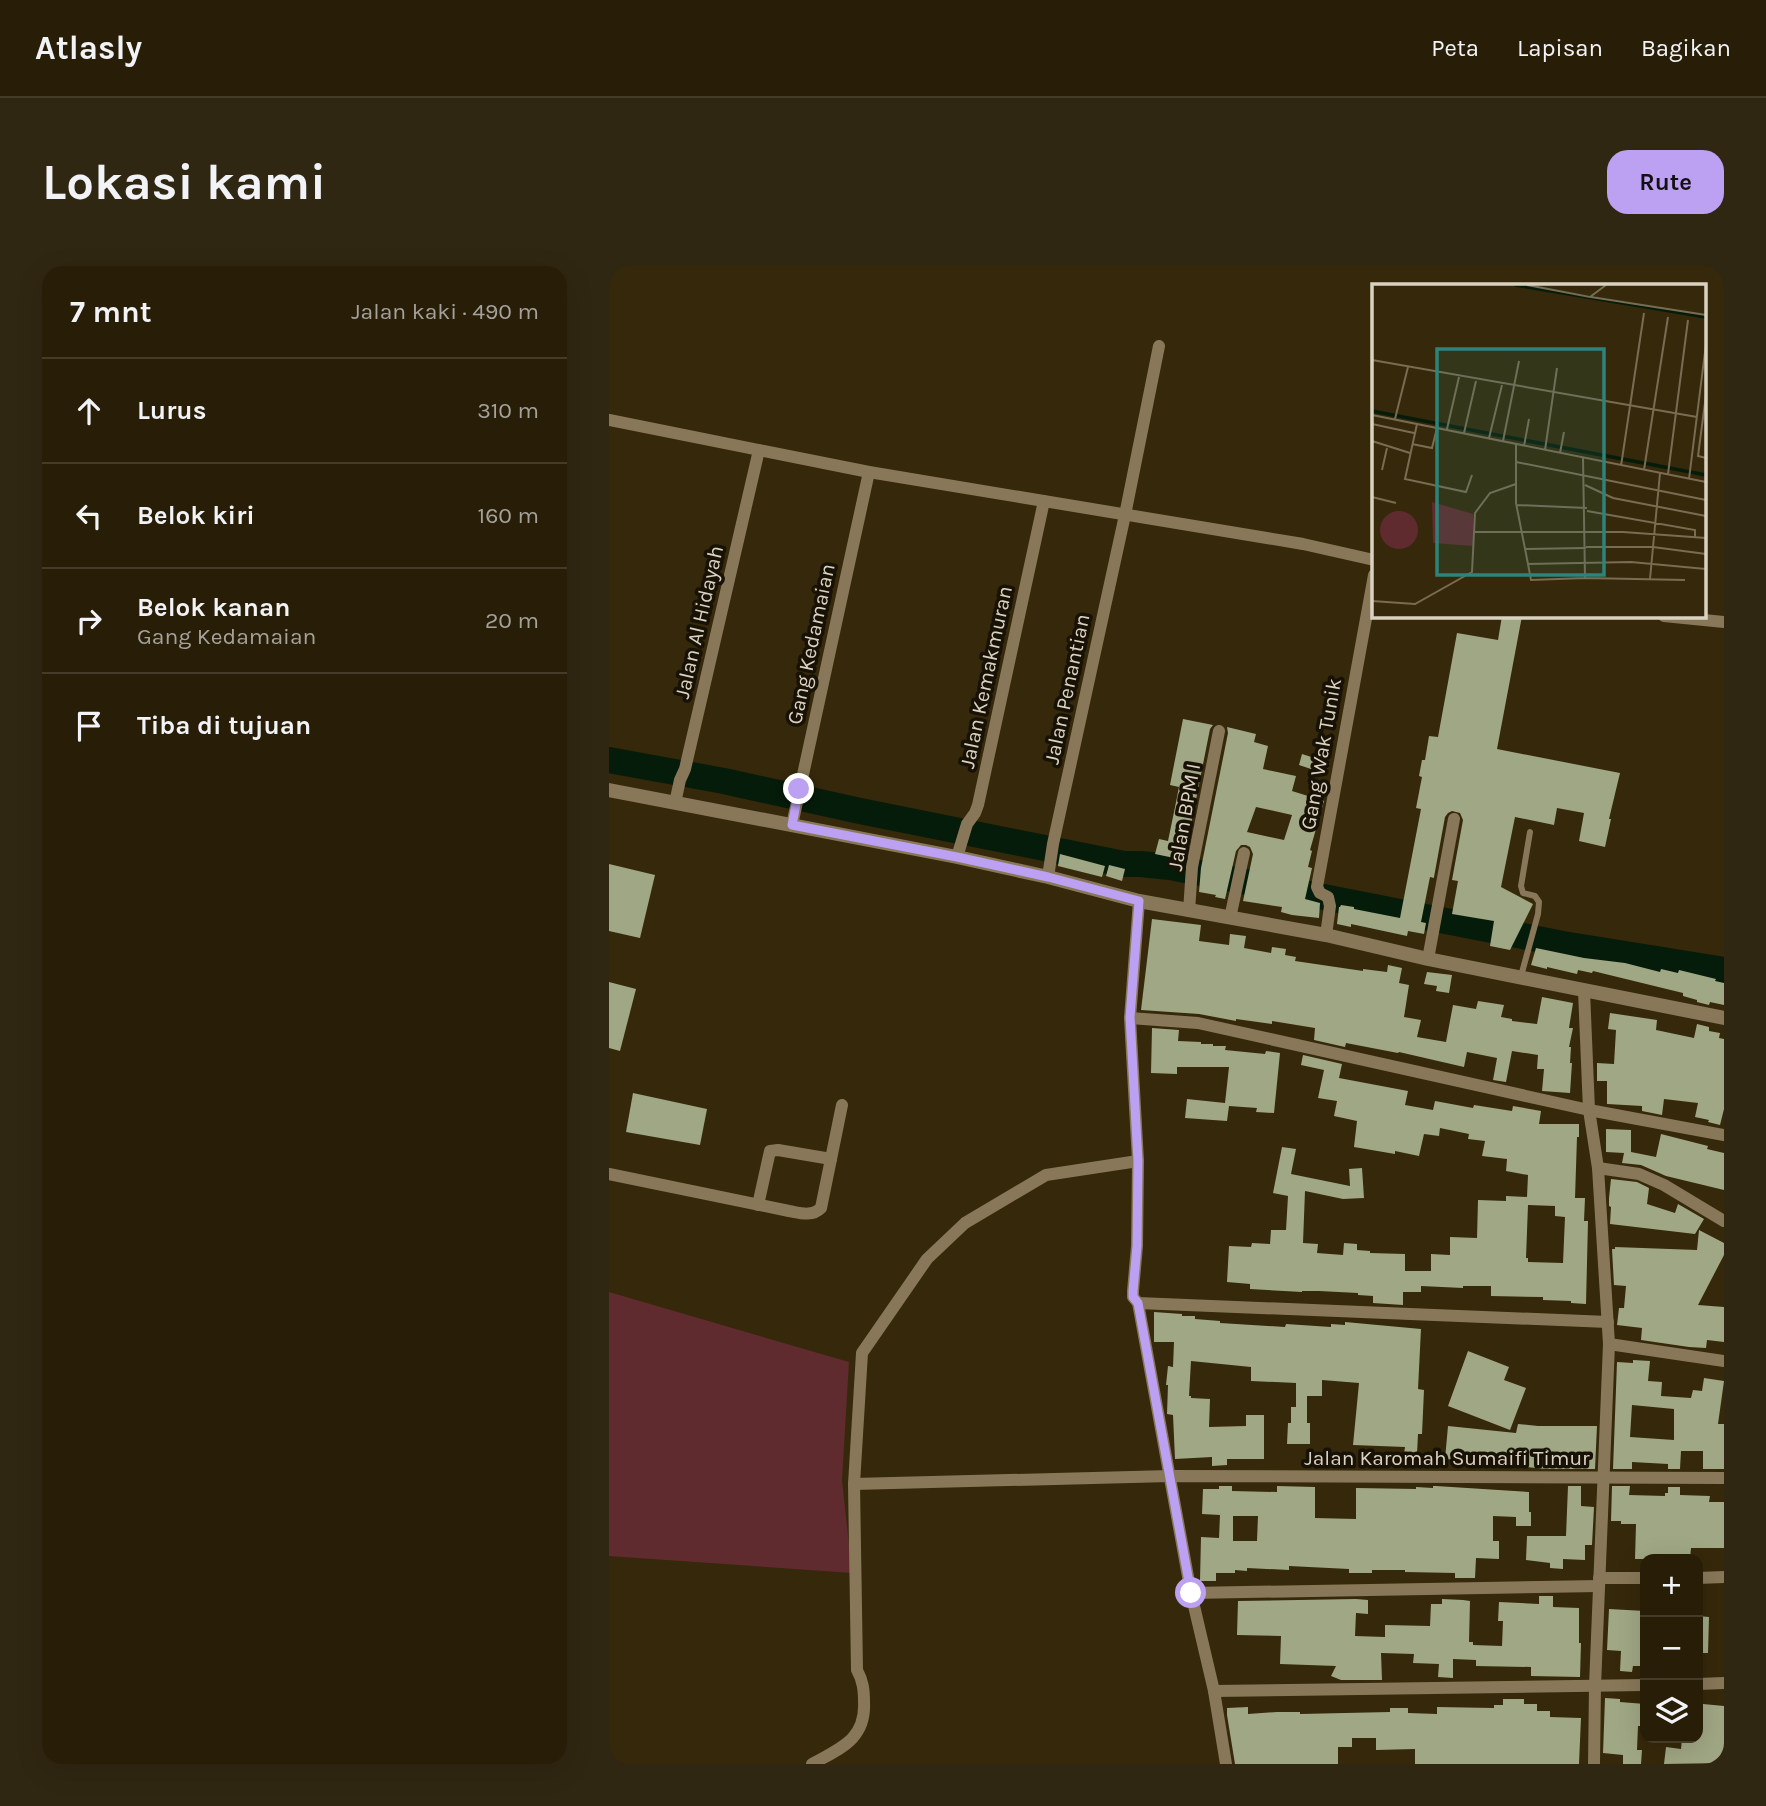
<!DOCTYPE html>
<html lang="id">
<head>
<meta charset="utf-8">
<style>
	body { margin:0; font-family:Karla,sans-serif; background:#302712; color:#f1f3f6 }
	.controls { position:absolute; right:21px; bottom:21px; display:grid; overflow:hidden; border-radius:14px; box-shadow:0 7px 28px #0002 }
	.controls button { width:63px; height:63px; display:grid; place-items:center; padding:0; border:0; border-bottom:2px solid #443c29; background:#281e08; color:#f1f3f6; font:35px sans-serif }
	.stop { position:absolute; width:21px; height:21px; margin:-16px; border:5px solid #bca0f2; border-radius:50%; background:#fff }
	.stop.end { background:#bca0f2; border-color:#fff; box-shadow:0 2px 7px #0008 }
	.list { margin:0; padding:0; list-style:none }
	h2 { display:flex; justify-content:space-between; align-items:center; height:91px; margin:0; padding:0 28px; font-size:30px }
	h2 small { font-size:23px; font-weight:400; color:#a5a29c }
	.list li { display:grid; grid-template-columns:46px 1fr auto; gap:21px; align-items:center; box-sizing:border-box; height:105px; padding:0 28px; border-top:2px solid #443c29 }
	.list b { display:block; font-size:26px; white-space:nowrap }
	.list p { margin:0; font-size:23px; white-space:nowrap; color:#a5a29c }
	.list em { font-size:23px; font-style:normal; color:#a5a29c }
	.icon { flex:none; width:38px; height:38px; fill:none; stroke:currentColor; stroke-width:2; stroke-linecap:round; stroke-linejoin:round }
	.map { position:relative; flex:none; width:1115px; height:1498px; overflow:hidden; border-radius:21px }
	header { display:flex; align-items:center; gap:42px; box-sizing:border-box; height:98px; padding:0 35px; background:#281e08; border-bottom:2px solid #443c29 }
	header strong { font-size:33px }
	nav { display:flex; gap:38px; margin-inline-start:auto; font-size:24px }
	.intro { display:flex; align-items:center; justify-content:space-between; box-sizing:border-box; height:168px; padding:0 42px }
	h1 { margin:0; font-size:49px }
	.button { padding:18px 32px; border-radius:21px; background:#bca0f2; color:#111; font-size:24px; font-weight:700 }
	main { display:flex; gap:42px; padding:0 42px }
	aside { flex:1; background:#281e08; border-radius:21px; box-shadow:0 7px 28px #0002 }
	.map>svg:first-child { display:block }
</style>
</head>
<body>
<header>
<strong>Atlasly</strong>
<nav><a>Peta</a><a>Lapisan</a><a>Bagikan</a></nav>
</header>
<div class="intro"><h1>Lokasi kami</h1><a class="button">Rute</a></div>
<main>
<aside>
<h2>7 mnt<small>Jalan kaki · 490 m</small></h2>
<ul class="list">
<li><svg class="icon" aria-label="ahead" viewBox="0 0 24 24"><path d="M12 20V5M6 11l6-6 6 6"/></svg><div><b>Lurus</b></div><em>310 m</em></li>
<li><svg class="icon" aria-label="left" viewBox="0 0 24 24"><path d="M17 20v-9H6M10 6l-5 5 5 5"/></svg><div><b>Belok kiri</b></div><em>160 m</em></li>
<li><svg class="icon" aria-label="right" viewBox="0 0 24 24"><path d="M7 20v-9h11M14 6l5 5-5 5"/></svg><div><b>Belok kanan</b><p>Gang Kedamaian</p></div><em>20 m</em></li>
<li><svg class="icon" aria-label="arrive" viewBox="0 0 24 24"><path d="M6 21V4h12l-3 4 3 4H6"/></svg><div><b>Tiba di tujuan</b></div></li>
</ul>
</aside>
<div class="map">
<svg width="1115" height="1498" viewBox="0 0 1115 1498">
	<rect width="100%" height="100%" fill="#36280a"/>
	<polygon fill="#602b2e" points="0,1026 240,1096 233,1214 243,1307 0,1290"/>
	<g fill="none" stroke-linecap="round" stroke-linejoin="round">
		<polyline stroke="#061c0b" stroke-width="26" points="0,494 115,515 251,545 515,598 532,598 561,601 954,678 1115,704"/>
	</g>
	<g fill="#a0a784" fill-rule="evenodd">
		<polygon points="893,350 913,350 888,483 1011,507 1000,553 1002,553 996,581 970,575 975,547 948,542 945,559 906,551 892,621 924,638 901,684 881,680 885,655 843,648 849,615 843,614 854,554 851,547 843,545 839,547 836,551 825,611 825,612 821,611 812,656 817,657 815,668 799,665 798,670 742,658 742,661 728,658 730,641 731,641 732,639 745,641 745,643 791,652 812,543 807,542 813,511 810,510 813,494 816,494 820,470 829,471 848,367 889,374"/>
		<polygon points="574,453 604,459 601,463 575,594 546,588 550,573 559,575 565,546 570,521 561,519"/>
		<path d="M618 461 647 468 645 476 659 480 654 503 687 510 683 525 715 535 701 584 703 585 699 601 703 602 696 633 711 637 710 652 683 649 672 646 673 641 634 635 644 588 641 581 637 579H632L627 585 616 633 606 631 607 629 590 626 592 602 619 467ZM647 541 683 549 675 574 638 566Z"/>
		<polygon points="693,488 721,497 717,508 690,499"/>
		<polygon points="451,588 496,600 493,611 449,600"/>
		<polygon points="0,598 46,609 31,672 0,665"/>
		<polygon points="500,599 516,603 513,615 497,610"/>
		<polygon points="543,653 592,659 590,675 620,679 621,668 637,670 635,682 662,687 663,681 677,683 676,689 687,691 686,695 754,705 754,703 778,706 779,699 793,702 790,717 800,719 795,751 812,754 808,771 837,776 844,739 867,743 869,735 895,739 892,751 903,753 903,755 928,758 933,731 964,737 960,762 964,762 960,781 962,781 961,797 963,797 961,827 933,825 935,803 928,803 929,789 903,785 897,816 884,814 888,792 858,786 855,801 790,786 789,787 737,777 736,781 705,774 706,762 663,755 663,758 627,753 627,755 590,748 532,744"/>
		<polygon points="927,682 975,692 1016,697 1051,706 1052,703 1069,707 1070,704 1107,713 1106,715 1115,717 1115,739 1101,736 1100,739 1088,736 1088,734 1074,730 1074,727 984,705 983,707 969,704 968,708 938,701 938,703 922,699"/>
		<polygon points="818,706 843,709 840,727 827,725 828,720 815,718"/>
		<polygon points="0,716 27,723 11,785 0,782"/>
		<polygon points="1001,747 1048,754 1047,764 1085,772 1088,758 1100,761 1100,765 1111,767 1110,772 1115,773 1115,843 1111,859 1099,856 1100,854 1086,851 1089,837 1055,833 1053,849 1033,845 1033,840 998,838 998,815 988,815 988,797 1005,798 1007,764 999,763"/>
		<polygon points="543,762 570,764 569,775 592,776 592,778 604,778 604,780 617,780 616,784 656,788 657,785 671,787 665,847 647,846 648,842 620,840 618,855 576,852 578,833 616,837 620,801 568,801 568,808 542,807"/>
		<path d="M694 789 733 798 730 812 799 825 796 839 824 844 826 835 864 842 865 839 903 845 904 840 932 845 930 858H970V871H968L966 932H976L975 955H979L977 1038 962 1037V1035L934 1034V1031L882 1030V1020H854V1022L812 1020V1026H794V1039L764 1037V1030L749 1029V1027L710 1025H693V1026L641 1023V1018L618 1016 620 980 642 981 643 977 661 978 662 964H677L679 930 664 927 673 881 687 883 682 908 741 920 740 903 753 902 755 932 734 933 696 925 694 977 709 978 708 987 734 989 735 977 748 978V984L761 985V987L796 988V1005H822V988L841 989V971L868 972 869 934 897 935V930L918 931 919 909 897 905 898 893 873 890 876 875 859 873 860 868 831 862 830 870 815 868 810 890 786 885V888L745 881 748 855 725 850 728 835 709 832 715 804 692 799ZM919 939 946 940V950L956 951 954 997 919 996V992H917Z"/>
		<polygon points="24,827 98,843 91,879 17,866"/>
		<polygon points="997,863 1022,864 1022,886 1047,891 1052,868 1099,880 1098,883 1115,887 1115,924 1057,910 1032,899 1013,897 1015,887 997,886"/>
		<polygon points="1002,913 1028,916 1040,922 1038,938 1066,947 1069,938 1095,953 1086,968 1001,958 1002,941 1000,940 1000,932"/>
		<polygon points="1090,964 1115,977 1115,989 1089,1039 1115,1041 1115,1076 1098,1074 1097,1082 1080,1081 1032,1074 1033,1062 1008,1059 1010,1042 1015,1042 1017,1020 1005,1019 1003,983 1006,983 1006,981 1088,984"/>
		<polygon points="545,1046 573,1048 573,1050 586,1050 586,1053 611,1055 611,1057 676,1061 677,1058 722,1061 722,1058 736,1059 736,1056 812,1063 809,1123 815,1124 813,1168 809,1168 808,1188 795,1188 796,1181 744,1179 750,1117 713,1114 713,1130 698,1130 698,1157 701,1157 701,1178 678,1178 679,1157 682,1157 682,1141 687,1141 687,1117 642,1115 642,1101 582,1095 580,1130 582,1130 582,1132 601,1133 600,1161 637,1160 637,1149 655,1149 655,1193 618,1193 618,1199 603,1200 603,1191 566,1193 564,1149 558,1148 559,1119 557,1119 559,1100 564,1101 565,1076 545,1076"/>
		<polygon points="859,1085 900,1101 895,1114 917,1122 901,1164 839,1140"/>
		<path d="M1024 1094 1041 1095 1039 1115 1053 1116 1052 1130 1082 1132 1084 1124 1093 1125 1095 1112 1115 1115 1109 1158H1115V1203H1094V1185H1072L1071 1203H1059V1198L1023 1196V1203H1004L1008 1096 1024 1097ZM1023 1139 1065 1143V1174L1021 1171Z"/>
		<polygon points="909,1158 929,1160 988,1160 986,1203 937,1203 906,1200 906,1198 836,1193 839,1160 907,1167"/>
		<path d="M610 1220H623V1225L668 1226V1220L706 1221V1252L747 1253V1222L807 1223V1221L824 1222V1220H827L920 1226V1246H922V1260H907V1251L884 1250V1275H890V1293L867 1292 866 1312H846V1307L796 1306V1304H763V1307H740V1303L680 1300V1304L638 1302V1305L626 1304V1307H607V1315H591L592 1271 610 1272 611 1249 593 1248 594 1223H610ZM624 1250H649L648 1275H624Z"/>
		<polygon points="959,1220 972,1220 972,1240 985,1241 983,1279 976,1279 976,1294 954,1293 954,1303 941,1302 941,1297 917,1294 918,1270 957,1270"/>
		<polygon points="1003,1220 1021,1220 1020,1229 1056,1230 1056,1227 1059,1227 1059,1221 1071,1221 1071,1229 1101,1230 1100,1236 1115,1236 1115,1282 1082,1282 1081,1293 1026,1293 1027,1258 1012,1258 1012,1255 1002,1255"/>
		<polygon points="930,1330 944,1330 944,1341 970,1342 970,1377 972,1377 971,1411 922,1410 922,1401 867,1400 867,1394 844,1393 844,1412 829,1411 830,1398 804,1397 805,1388 772,1387 773,1414 732,1414 722,1410 727,1400 671,1398 672,1370 628,1369 629,1335 747,1333 759,1334 759,1348 747,1347 746,1370 776,1371 776,1359 821,1360 822,1338 833,1338 833,1333 854,1334 861,1335 860,1376 864,1376 864,1379 893,1380 894,1355 889,1355 890,1336 930,1338"/>
		<polygon points="1000,1343 1036,1345 1036,1400 1024,1400 1023,1406 1011,1405 1012,1385 998,1384"/>
		<polygon points="1089,1350 1100,1351 1099,1387 1089,1387"/>
		<polygon points="996,1432 1011,1433 1011,1436 1036,1438 1036,1460 1029,1460 1028,1484 1033,1484 1032,1498 1014,1498 1014,1489 994,1487"/>
		<polygon points="894,1433 915,1433 915,1438 928,1438 928,1445 941,1445 941,1451 972,1452 970,1498 806,1498 806,1483 767,1484 767,1472 743,1472 743,1481 729,1481 729,1498 626,1498 618,1449 618,1442 639,1441 639,1448 668,1446 691,1446 691,1448 781,1446 781,1442 799,1442 799,1447 828,1448 828,1441 885,1442 885,1439 894,1439"/>
		<polygon points="1094,1438 1115,1440 1115,1497 1055,1498 1057,1481 1072,1483 1073,1472 1090,1472"/>
	</g>
	<g fill="none" stroke-linecap="round" stroke-linejoin="round">
		<polyline stroke="#887859" stroke-width="6" points="912,710 929,648 930,636 926,630 914,627 912,620 921,566"/>
		<g stroke="#887859" stroke-width="12">
			<polyline points="0,154 260,206 694,278 765,294"/>
			<polyline points="1055,350 1115,356"/>
			<polyline points="66,537 71,514 76,503 150,184"/>
			<polyline points="183,559 260,206"/>
			<polyline points="348,591 358,558 366,547 369,539 435,235"/>
			<polyline points="439,611 444,578 516,249 550,80"/>
			<polyline points="530,635 521,752 529,895 528,980 524,1025 524,1031 529,1037 582,1327 605,1425 1036,1419"/>
			<polyline points="580,645 583,601 610,465"/>
			<polyline points="621,652 635,587"/>
			<polyline points="717,669 721,640 719,631 711,627 708,621 765,309"/>
			<polyline points="819,693 845,553"/>
			<polyline points="975,725 980,844 989,902 1000,1078 986,1420 985,1498"/>
			<polyline points="521,752 589,757 980,844 1115,869"/>
			<polyline points="989,902 1030,908 1055,919 1115,955"/>
			<path d="M0 908 180 945C191 947 203 951 212 942L233 839"/>
			<polyline points="149,939 161,885 169,884 222,893"/>
			<polyline points="529,1037 999,1056"/>
			<polyline points="1000,1078 1115,1095"/>
			<polyline points="245,1218 561,1210 1115,1212"/>
			<polyline points="990,1312 1036,1312"/>
			<polyline points="1089,1312 1115,1311"/>
			<polyline points="582,1327 990,1320"/>
			<polyline points="1089,1418 1115,1417"/>
			<polyline points="605,1425 617,1498"/>
			<path d="M203 1498C232 1482 257 1473 255 1436 255 1424 254 1415 248 1404L245 1218 253 1087 318 993 356 957 437 909 529 895"/>
		</g>
		<polyline stroke="#887859" stroke-width="14" points="0,524 348,591 439,611 530,635 717,669 819,693 1115,752"/>
	</g>
	<g fill="none" stroke-linecap="round" stroke-linejoin="round">
		<polyline stroke="#bca0f2" stroke-width="9" points="190,523 183,559 348,591 439,611 530,635 521,751 529,895 528,980 524,1025 524,1031 529,1037 582,1327"/>
	</g>
	<g text-anchor="middle" dominant-baseline="central" stroke-width="7" stroke-linejoin="round" paint-order="stroke">
		<g font-size="21" fill="#dad2c1" stroke="#181206">
			<text transform="translate(90 356) rotate(-77)">Jalan Al Hidayah</text>
			<text transform="translate(202 378) rotate(-78)">Gang Kedamaian</text>
			<text transform="translate(377 411) rotate(-78)">Jalan Kemakmuran</text>
			<text transform="translate(458 423) rotate(-78)">Jalan Penantian</text>
			<text transform="translate(712 488) rotate(-80)">Gang Wak Tunik</text>
			<text transform="translate(575 551) rotate(-80)">Jalan BPM I</text>
			<text x="838" y="1192">Jalan Karomah Sumaifi Timur</text>
		</g>
	</g>
	<g transform="translate(763 18)">
		<rect width="334" height="334" fill="#36280a"/>
		<path d="M60 218 101 230V262L61 259ZM8 246a19 19 0 1 1 38 0a19 19 0 1 1-38 0Z" fill="#602b2e"/>
		<path fill="none" stroke="#061c0b" stroke-width="3.5" d="M143 1 334 33M0 127 334 191"/>
		<path fill="none" stroke="#786c53" stroke-width="2" d="M155 1 218 13 234 1M219 13 334 31M0 76 325 133M334 111 326 172 334 174M0 131 334 198M23 135 36 83M0 140 42 149M45 140 33 195 94 208 100 191M75 145 87 93M92 149 104 97M117 154 130 101M0 157 38 169M131 157 147 77M40 160 60 164 65 144M144 161V219L156 280 259 278 334 285M152 162 157 135M173 166 185 84M188 169 192 148M144 178 334 216M249 182 272 29M10 186 15 164M272 186 296 33M296 190 316 36M317 195 334 60M213 201 241 214 334 232M0 213 24 219M144 221 215 224M215 227 323 246V253M102 248H251L334 254M214 263H281L334 270M153 265 214 264M156 280 159 296 213 294 211 174M213 294 313 296M278 295 288 189M0 317 43 320 100 288 103 229 118 209 144 200"/>
		<path fill="#2d847a" fill-opacity="0.15" stroke="#2d847a" stroke-width="3.5" d="M65 65H232V291H65Z"/>
		<rect width="334" height="334" fill="none" stroke="#dad2c1" stroke-width="3.5"/>
	</g>
</svg>
<div class="controls">
<button>+</button>
<button>−</button>
<button><svg class="icon" aria-label="layers" viewBox="0 0 24 24"><path d="M12 4l9 5-9 5-9-5zM3 14l9 5 9-5"/></svg></button>
</div>
<div class="stop" style="left:582px;top:1327px"></div>
<div class="stop end" style="left:190px;top:523px"></div>
</div>
</main>
</body>
</html>
